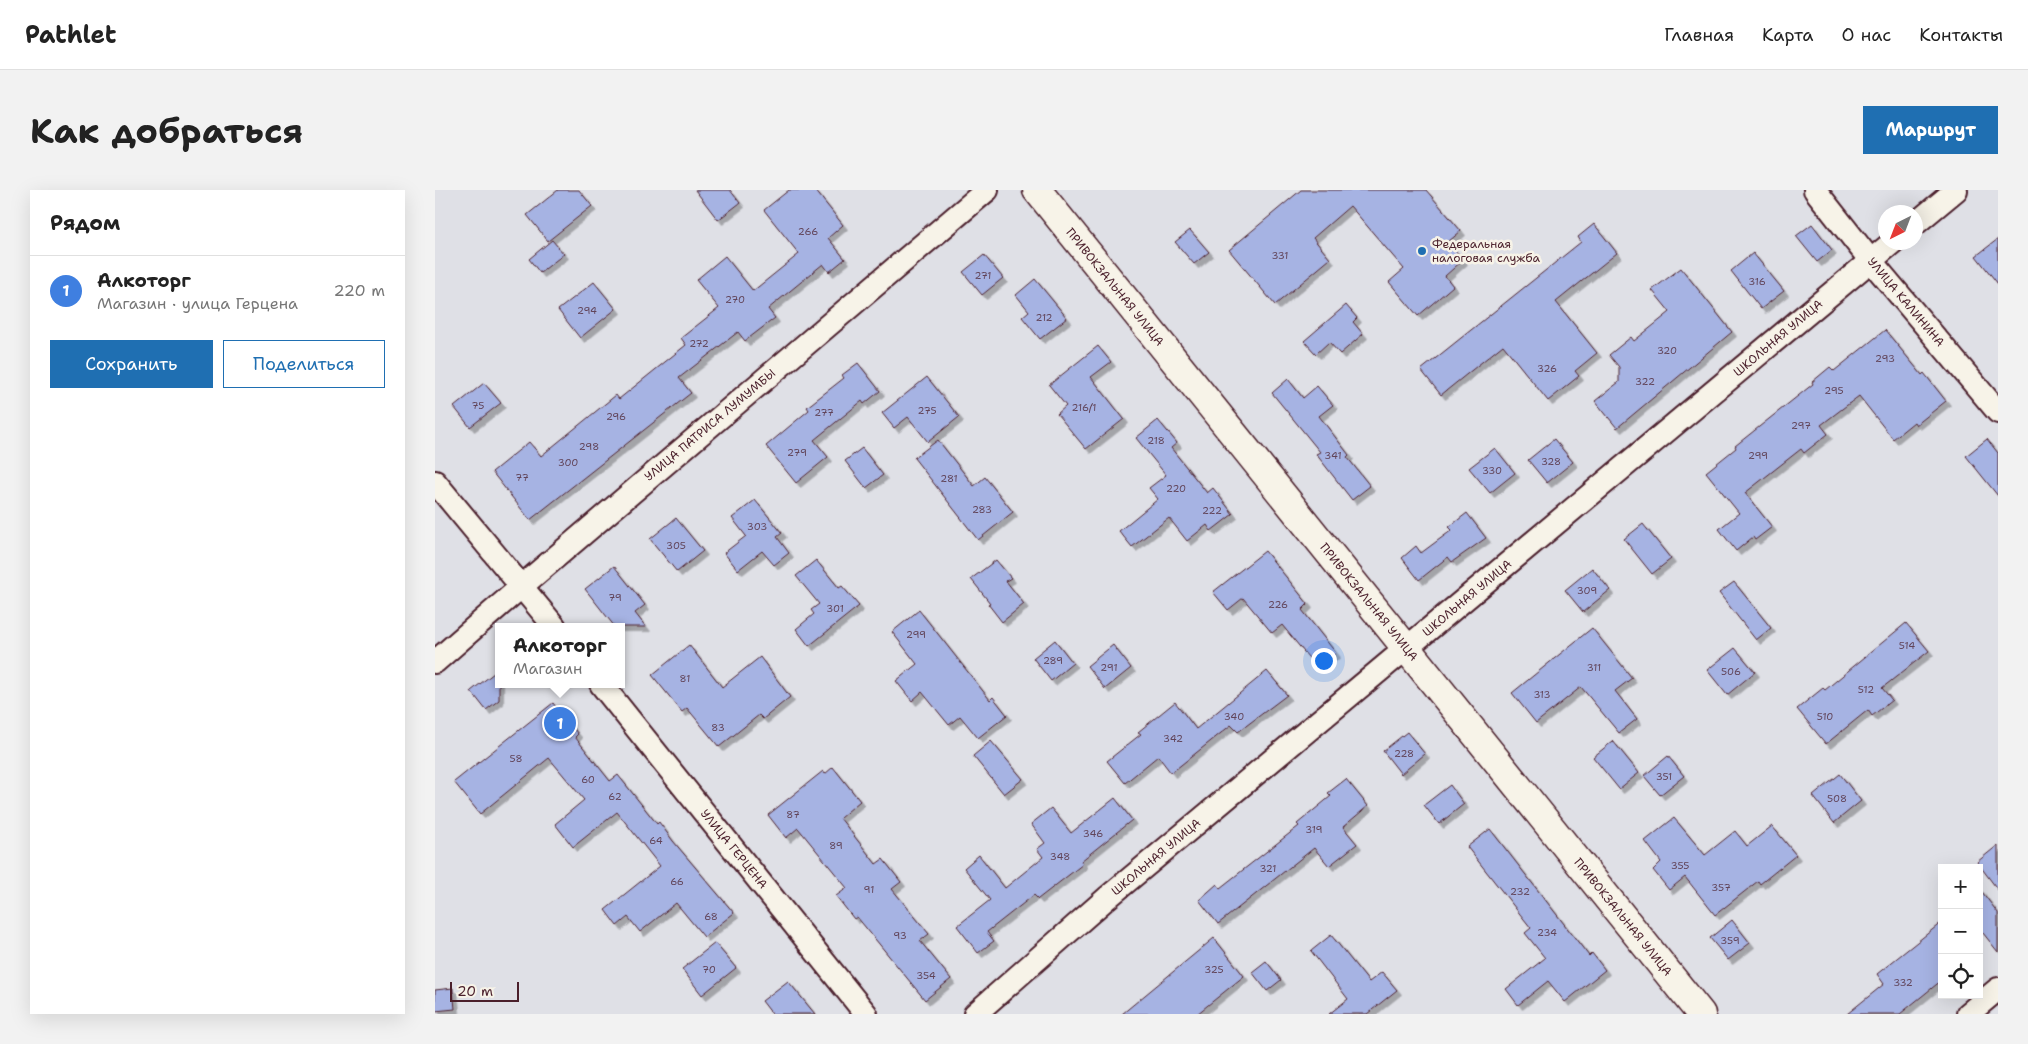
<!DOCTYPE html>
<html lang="ru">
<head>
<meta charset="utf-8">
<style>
	body { margin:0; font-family:"Shantell Sans",sans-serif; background:#f2f2f2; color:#222 }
	.controls { position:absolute; right:15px; bottom:15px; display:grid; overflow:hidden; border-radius:0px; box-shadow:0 5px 20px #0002 }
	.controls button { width:45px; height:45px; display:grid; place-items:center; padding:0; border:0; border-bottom:1px solid #e0e0e0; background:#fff; color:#222; font:25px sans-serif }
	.compass { position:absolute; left:1443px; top:15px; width:45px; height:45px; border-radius:50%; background:#fff; box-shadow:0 5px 20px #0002; rotate:222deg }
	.scale { position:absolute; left:15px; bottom:12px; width:69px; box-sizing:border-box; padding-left:5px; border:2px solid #4a1f2b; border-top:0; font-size:14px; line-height:18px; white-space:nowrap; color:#4a1f2b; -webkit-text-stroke:4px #f7f3e8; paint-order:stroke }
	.you { position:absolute; left:888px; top:470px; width:18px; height:18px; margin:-12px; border:4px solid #fff; border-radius:50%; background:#1a73e8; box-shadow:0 0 0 8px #1a73e833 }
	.badge { display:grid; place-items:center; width:32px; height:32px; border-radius:50%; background:#1f6fb2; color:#fff; font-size:16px; font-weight:700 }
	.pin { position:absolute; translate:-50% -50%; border:2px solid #fff; box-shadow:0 1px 5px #0006 }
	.popup { position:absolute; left:60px; top:433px; width:130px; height:65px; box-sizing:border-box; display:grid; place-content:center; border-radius:0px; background:#fff; filter:drop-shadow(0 1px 4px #0005); font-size:16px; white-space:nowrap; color:#767676 }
	.popup b { font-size:19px; color:#222 }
	.popup::after { content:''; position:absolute; left:50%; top:100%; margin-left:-10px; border:10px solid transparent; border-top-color:#fff }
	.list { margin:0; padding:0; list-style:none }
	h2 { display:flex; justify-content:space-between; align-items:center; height:65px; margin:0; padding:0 20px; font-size:21px }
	h2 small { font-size:16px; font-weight:400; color:#767676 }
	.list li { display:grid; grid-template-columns:32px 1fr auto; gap:15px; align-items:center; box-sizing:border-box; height:70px; padding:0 20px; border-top:1px solid #e0e0e0 }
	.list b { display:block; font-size:19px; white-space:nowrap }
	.list p { margin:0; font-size:16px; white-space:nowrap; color:#767676 }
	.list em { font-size:16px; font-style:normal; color:#767676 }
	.actions { display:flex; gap:10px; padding:15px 20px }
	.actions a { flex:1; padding:11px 0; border:1px solid #1f6fb2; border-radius:0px; text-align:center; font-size:18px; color:#1f6fb2 }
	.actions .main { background:#1f6fb2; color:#fff }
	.icon { flex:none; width:28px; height:28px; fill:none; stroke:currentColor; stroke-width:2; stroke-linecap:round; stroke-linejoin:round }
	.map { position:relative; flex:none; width:1563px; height:824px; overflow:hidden; border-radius:0px }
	header { display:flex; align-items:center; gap:30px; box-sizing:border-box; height:70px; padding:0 25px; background:#fff; border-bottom:1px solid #e0e0e0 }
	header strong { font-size:24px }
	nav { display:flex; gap:28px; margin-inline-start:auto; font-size:18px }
	.intro { display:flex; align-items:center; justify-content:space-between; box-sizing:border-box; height:120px; padding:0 30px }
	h1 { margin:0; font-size:35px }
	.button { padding:12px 22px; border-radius:0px; background:#1f6fb2; color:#fff; font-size:18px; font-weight:700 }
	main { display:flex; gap:30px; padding:0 30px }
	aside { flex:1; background:#fff; border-radius:0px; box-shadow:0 5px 20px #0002 }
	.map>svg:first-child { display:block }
</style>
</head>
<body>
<header>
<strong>Pathlet</strong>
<nav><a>Главная</a><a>Карта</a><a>О нас</a><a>Контакты</a></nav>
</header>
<div class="intro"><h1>Как добраться</h1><a class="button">Маршрут</a></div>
<main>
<aside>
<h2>Рядом<small></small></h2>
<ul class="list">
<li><span class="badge" style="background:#3f7fe0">1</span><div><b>Алкоторг</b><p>Магазин · улица Герцена</p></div><em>220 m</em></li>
</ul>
<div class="actions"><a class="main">Сохранить</a><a>Поделиться</a></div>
</aside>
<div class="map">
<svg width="1563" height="824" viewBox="0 0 1563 824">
	<defs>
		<filter id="shadow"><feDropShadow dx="4.5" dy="4.5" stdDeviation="0" flood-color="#0004"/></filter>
	</defs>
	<rect width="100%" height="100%" fill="#dfe0e6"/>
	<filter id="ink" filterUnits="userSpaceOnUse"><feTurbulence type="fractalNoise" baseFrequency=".02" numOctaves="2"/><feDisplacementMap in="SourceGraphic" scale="10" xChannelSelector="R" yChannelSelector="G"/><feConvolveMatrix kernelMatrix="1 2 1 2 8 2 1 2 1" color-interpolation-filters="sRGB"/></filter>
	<g filter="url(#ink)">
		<g fill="#a6b3e3" stroke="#4a1f2b" filter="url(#shadow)">
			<polygon points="123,0 144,0 157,16 113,51 92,25"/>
			<polygon points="260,0 295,0 305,13 283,30"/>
			<polygon points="354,0 380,0 408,35 393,48 410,69 394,82 388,74 333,119 340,128 310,151 303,142 244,188 256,203 95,330 57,282 94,252 106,266 181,205 184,209 251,155 246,148 284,118 261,90 290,66 318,101 364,64 329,20"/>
			<polygon points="866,0 991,0 1026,41 1013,52 1028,70 1010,86 1018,96 983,126 954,92 969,79 915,16 878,48 895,69 840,115 794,60"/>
			<polygon points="1159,34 1182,63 1121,112 1162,163 1140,181 1144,186 1113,211 1068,155 1006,205 986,180 1146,52 1143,47"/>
			<polygon points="1377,34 1397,60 1382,72 1361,46"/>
			<polygon points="755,40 774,62 759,74 740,52"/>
			<polygon points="1563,49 1563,94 1541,66"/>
			<polygon points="117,50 129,64 105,83 94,69"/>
			<polygon points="1318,63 1349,101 1326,119 1296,81"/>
			<polygon points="549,65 568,88 547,105 528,82"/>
			<polygon points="1246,78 1297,142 1182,238 1160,211 1184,192 1184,177 1174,165 1196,147 1199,151 1235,122 1217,100"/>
			<polygon points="600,89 632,128 605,149 587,127 594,121 581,105"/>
			<polygon points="159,92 181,119 145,148 123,120"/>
			<polygon points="911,115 922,128 918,132 928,144 905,164 894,152 881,164 869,151"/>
			<polygon points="1450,140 1487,185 1489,183 1511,211 1481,235 1479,232 1458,249 1424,206 1386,235 1393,244 1369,263 1366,259 1310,303 1337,337 1320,350 1318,347 1301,361 1284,339 1304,323 1271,282 1301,258 1300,256 1378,194 1377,192 1395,177 1399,181"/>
			<polygon points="663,156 676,172 656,187 689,229 651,259 622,224 631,216 614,195"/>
			<polygon points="423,173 445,201 429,214 427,211 379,250 393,267 361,293 331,256 374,220 372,217 409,188 407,185"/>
			<polygon points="492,187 524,227 493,252 473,227 459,238 447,223"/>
			<polygon points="853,189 868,208 882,196 898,215 884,226 914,265 912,267 935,296 917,310 881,264 885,262 837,203"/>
			<polygon points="49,193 66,213 35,237 19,217"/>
			<polygon points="723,230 742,253 736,258 772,303 778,298 798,324 776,341 772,335 752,351 734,328 697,357 684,341 723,309 714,298 731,285 701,248"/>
			<polygon points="1119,249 1138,272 1112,293 1093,270"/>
			<polygon points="1552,249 1563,263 1563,306 1531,266"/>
			<polygon points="503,250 539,296 550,287 578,322 543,350 479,268"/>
			<polygon points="427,258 448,285 431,298 410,271"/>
			<polygon points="1060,258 1080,283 1055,303 1034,278"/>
			<polygon points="320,310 347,343 342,347 354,363 339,375 327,361 303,380 289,363 311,346 297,328"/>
			<polygon points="1032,323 1051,348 1017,372 1013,367 984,390 967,368 981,356 986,363 1017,340 1014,337"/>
			<polygon points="241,328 268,361 242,382 215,349"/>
			<polygon points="1208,334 1236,369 1217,384 1189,349"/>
			<polygon points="830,361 873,414 867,420 901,463 882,478 847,435 837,443 808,408 793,420 778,402"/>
			<polygon points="381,370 404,398 407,396 424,416 374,456 361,439 379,424 376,420 384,414 361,386"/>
			<polygon points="561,370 576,388 571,391 589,414 567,432 553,414 555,413 536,389"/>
			<polygon points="179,376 210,415 200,423 211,437 180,437 150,399"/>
			<polygon points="1157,378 1175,400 1148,422 1130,400"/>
			<polygon points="1299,392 1336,438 1321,450 1284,403"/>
			<polygon points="484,420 555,510 558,507 572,525 543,548 525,526 514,535 487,502 477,511 461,491 482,474 457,442"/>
			<polygon points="1471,433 1494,461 1447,498 1457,510 1437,526 1433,520 1391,554 1362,519 1388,498 1390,500"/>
			<polygon points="1157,438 1197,488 1180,501 1202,529 1184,543 1146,497 1101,533 1077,503"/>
			<polygon points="620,450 638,473 616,491 598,468"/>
			<polygon points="254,455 287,497 325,467 355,507 328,529 324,525 284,557 252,518 247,522 217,485"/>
			<polygon points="678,455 696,478 670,499 652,476"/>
			<polygon points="1300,458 1320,482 1292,505 1272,480"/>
			<polygon points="64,479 64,510 51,520 36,501"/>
			<polygon points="832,481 852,505 803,542 796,535 736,583 723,566 690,593 672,571 706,544 703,542 740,512 761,539"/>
			<polygon points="118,513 143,544 140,547 175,591 183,585 222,634 224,632 238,651 299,723 269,747 241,713 205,742 193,727 182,736 170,720 225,676 182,622 138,657 120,634 149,610 114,568 45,624 19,592"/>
			<polygon points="972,542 990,564 966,584 948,561"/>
			<polygon points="556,551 588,589 569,604 538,566"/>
			<polygon points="1178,551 1204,583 1184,599 1158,567"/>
			<polygon points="1233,566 1249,586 1225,605 1209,586"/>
			<polygon points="398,577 425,611 405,628 441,674 448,669 466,692 457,699 494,744 485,751 516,789 490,810 422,727 419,729 401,706 412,698 363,638 351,648 333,625 388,581 390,584"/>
			<polygon points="1405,584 1426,611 1399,633 1378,606"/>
			<polygon points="911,589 933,616 908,637 922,654 894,676 879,658 783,734 764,710 782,694 785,698 864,636 862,634 896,606 893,603"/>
			<polygon points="1015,595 1029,614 1004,634 989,615"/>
			<polygon points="680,608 697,630 646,671 648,674 603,709 599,705 552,742 559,751 543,763 522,736 555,710 529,678 544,665 570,698 608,667 602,659 610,653 596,634 616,618 636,643"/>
			<polygon points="1239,628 1270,665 1300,641 1312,656 1337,636 1361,665 1325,694 1323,691 1280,725 1250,687 1234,700 1218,680 1226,672 1210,651"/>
			<polygon points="1055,639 1154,766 1157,763 1170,780 1130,812 1113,791 1083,815 1071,799 1110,768 1090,743 1096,738 1032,657"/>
			<polygon points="1563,655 1563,700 1542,672"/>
			<polygon points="1544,698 1563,723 1563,762 1544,738"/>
			<polygon points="1297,730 1315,753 1293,770 1275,748"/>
			<polygon points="1507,732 1507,790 1465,824 1412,824 1449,794 1442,784"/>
			<polygon points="896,745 934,792 947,782 962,800 932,824 894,824 913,809 876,761"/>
			<polygon points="779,748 809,786 762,824 687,824"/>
			<polygon points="280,753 301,778 267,805 247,779"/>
			<polygon points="831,771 846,790 832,801 817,782"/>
			<polygon points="353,791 380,824 337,824 327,811"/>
			<polygon points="18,798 20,819 0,821 0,800"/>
		</g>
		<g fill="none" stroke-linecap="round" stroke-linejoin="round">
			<defs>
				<g id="street">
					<polyline points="1380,0 1436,71 1563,222"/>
					<polyline points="1480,34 1521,0"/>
					<polyline points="0,292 120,437"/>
					<polyline points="0,472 87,396 552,0"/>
					<polyline points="166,494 431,824"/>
					<polyline points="540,824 672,708 1458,52"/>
					<polyline points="1533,824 1563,799"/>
				</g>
				<polyline id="secondary" points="602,0 1266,824"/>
			</defs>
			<use href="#street" stroke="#4a1f2b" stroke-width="26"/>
			<use href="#secondary" stroke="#4a1f2b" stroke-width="31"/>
			<use href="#street" stroke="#f7f3e8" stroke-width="22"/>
			<use href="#secondary" stroke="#f7f3e8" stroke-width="28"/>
		</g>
	</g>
	<circle fill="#1f6fb2" stroke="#f7f3e8" stroke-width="2" cx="987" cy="61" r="5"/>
	<g text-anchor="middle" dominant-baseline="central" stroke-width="5" stroke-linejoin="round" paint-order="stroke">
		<g font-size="10" fill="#614459">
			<text x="373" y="41">266</text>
			<text x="845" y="65">331</text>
			<text x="548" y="85">271</text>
			<text x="1322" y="91">316</text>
			<text x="300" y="109">270</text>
			<text x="152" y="120">294</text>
			<text x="609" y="127">212</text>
			<text x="264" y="153">272</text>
			<text x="1232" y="160">320</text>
			<text x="1450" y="168">293</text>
			<text x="1112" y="178">326</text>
			<text x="1210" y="191">322</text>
			<text x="1399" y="200">295</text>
			<text x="43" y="215">75</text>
			<text x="649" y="217">216/1</text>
			<text x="492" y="220">275</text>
			<text x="389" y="222">277</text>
			<text x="181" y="226">296</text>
			<text x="1366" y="235">297</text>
			<text x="721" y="250">218</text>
			<text x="154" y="256">298</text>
			<text x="362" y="262">279</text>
			<text x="898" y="265">341</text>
			<text x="1323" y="265">299</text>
			<text x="1116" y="271">328</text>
			<text x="133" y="272">300</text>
			<text x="1057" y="280">330</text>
			<text x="87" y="287">77</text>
			<text x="514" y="288">281</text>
			<text x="741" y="298">220</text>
			<text x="547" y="319">283</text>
			<text x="777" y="320">222</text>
			<text x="322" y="336">303</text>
			<text x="241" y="355">305</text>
			<text x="1152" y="400">309</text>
			<text x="180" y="407">79</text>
			<text x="843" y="414">226</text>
			<text x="400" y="418">301</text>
			<text x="481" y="444">299</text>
			<text x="1472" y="455">514</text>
			<text x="618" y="470">289</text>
			<text x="674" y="477">291</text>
			<text x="1159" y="477">311</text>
			<text x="1296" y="481">506</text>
			<text x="250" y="488">81</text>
			<text x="1431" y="499">512</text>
			<text x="1107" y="504">313</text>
			<text x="799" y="526">340</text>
			<text x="1390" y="526">510</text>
			<text x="283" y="537">83</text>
			<text x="738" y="548">342</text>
			<text x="969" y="563">228</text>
			<text x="81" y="568">58</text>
			<text x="1229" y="586">351</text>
			<text x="153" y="589">60</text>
			<text x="180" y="606">62</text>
			<text x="1402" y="608">508</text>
			<text x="358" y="624">87</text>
			<text x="879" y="639">319</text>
			<text x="658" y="643">346</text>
			<text x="221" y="650">64</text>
			<text x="401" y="655">89</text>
			<text x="625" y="666">348</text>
			<text x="1245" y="675">355</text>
			<text x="833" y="678">321</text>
			<text x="242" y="691">66</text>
			<text x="1286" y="697">357</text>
			<text x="434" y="699">91</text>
			<text x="1085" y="701">232</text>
			<text x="276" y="726">68</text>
			<text x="1112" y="742">234</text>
			<text x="465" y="745">93</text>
			<text x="1295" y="750">359</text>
			<text x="274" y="779">70</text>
			<text x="779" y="779">325</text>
			<text x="491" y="785">354</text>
			<text x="1468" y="792">332</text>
		</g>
		<g font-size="12" fill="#4a1f2b" stroke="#f7f3e8" text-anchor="start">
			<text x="997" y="54">Федеральная<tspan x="997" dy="14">налоговая служба</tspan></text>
		</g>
		<g font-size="12" fill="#4a1f2b" stroke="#f7f3e8">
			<text transform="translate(680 97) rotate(51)">ПРИВОКЗАЛЬНАЯ УЛИЦА</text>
			<text transform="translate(1471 112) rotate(50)">УЛИЦА КАЛИНИНА</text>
			<text transform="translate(1343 148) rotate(-40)">ШКОЛЬНАЯ УЛИЦА</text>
			<text transform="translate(275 235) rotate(-40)">УЛИЦА ПАТРИСА ЛУМУМБЫ</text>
			<text transform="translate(1032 408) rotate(-40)">ШКОЛЬНАЯ УЛИЦА</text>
			<text transform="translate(934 412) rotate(51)">ПРИВОКЗАЛЬНАЯ УЛИЦА</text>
			<text transform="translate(299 659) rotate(51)">УЛИЦА ГЕРЦЕНА</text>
			<text transform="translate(721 667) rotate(-40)">ШКОЛЬНАЯ УЛИЦА</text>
			<text transform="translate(1188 727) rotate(51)">ПРИВОКЗАЛЬНАЯ УЛИЦА</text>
		</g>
	</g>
</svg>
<div class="controls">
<button>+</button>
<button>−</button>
<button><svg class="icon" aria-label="locate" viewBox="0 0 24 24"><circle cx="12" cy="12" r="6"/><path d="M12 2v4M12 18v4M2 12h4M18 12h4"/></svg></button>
</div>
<svg class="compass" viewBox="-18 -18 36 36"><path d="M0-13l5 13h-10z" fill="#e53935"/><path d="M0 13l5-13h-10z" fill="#767676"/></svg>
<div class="scale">20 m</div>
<div class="you"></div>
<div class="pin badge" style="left:125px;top:533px;background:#3f7fe0">1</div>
<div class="popup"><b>Алкоторг</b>Магазин</div>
</div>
</main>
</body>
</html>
